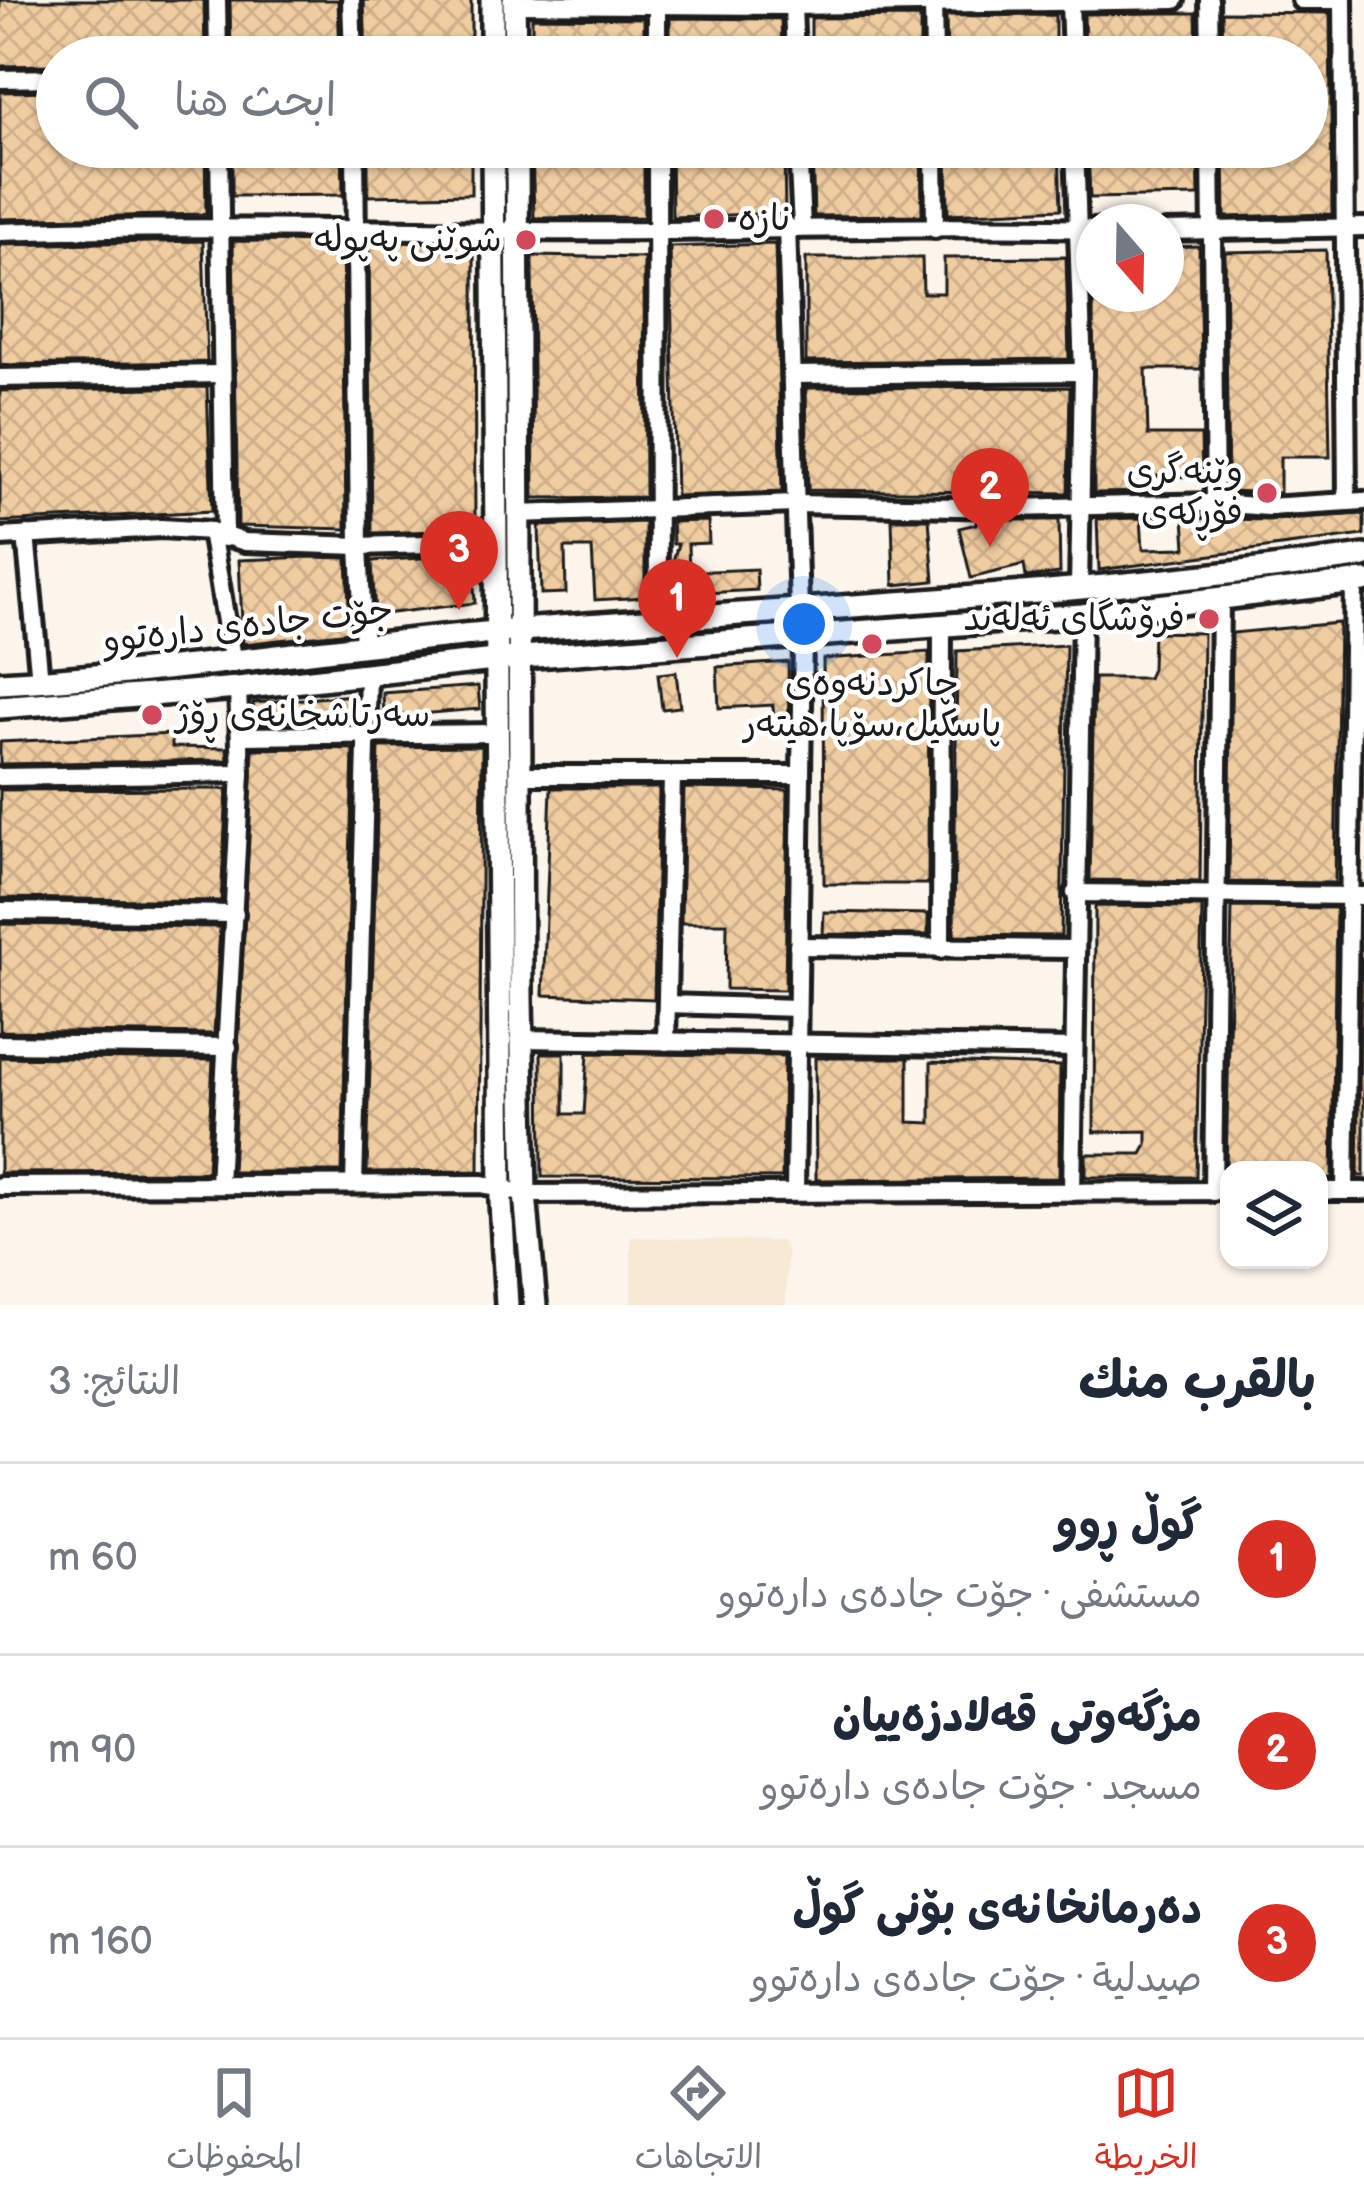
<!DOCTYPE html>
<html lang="ar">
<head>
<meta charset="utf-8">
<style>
	body { margin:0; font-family:"Balsamiq Sans","Playpen Sans Arabic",sans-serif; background:#f6f6f7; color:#1f2937; direction:rtl }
	.controls { position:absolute; right:36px; bottom:36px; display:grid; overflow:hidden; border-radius:24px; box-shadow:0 3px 9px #0004 }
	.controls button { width:108px; height:108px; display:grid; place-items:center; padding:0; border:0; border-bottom:3px solid #e0e1e3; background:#fff; color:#1f2937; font:60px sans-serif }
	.compass { position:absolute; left:1076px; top:204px; width:108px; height:108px; border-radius:50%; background:#fff; box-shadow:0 3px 9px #0004; rotate:160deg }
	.you { position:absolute; left:804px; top:624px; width:42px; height:42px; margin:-30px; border:9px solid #fff; border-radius:50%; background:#1a73e8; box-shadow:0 0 0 18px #1a73e833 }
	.badge { display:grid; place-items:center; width:78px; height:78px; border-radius:50%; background:#d93025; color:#fff; font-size:39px; font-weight:700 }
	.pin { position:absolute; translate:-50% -99px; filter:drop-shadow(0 3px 6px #0008) }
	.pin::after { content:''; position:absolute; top:63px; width:42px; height:36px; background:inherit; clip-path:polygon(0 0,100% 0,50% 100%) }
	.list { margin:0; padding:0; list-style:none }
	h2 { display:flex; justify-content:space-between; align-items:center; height:156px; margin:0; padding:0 48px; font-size:51px }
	h2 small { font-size:39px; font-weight:400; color:#747a83 }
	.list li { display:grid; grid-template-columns:78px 1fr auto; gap:36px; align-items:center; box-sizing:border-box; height:192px; padding:0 48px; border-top:3px solid #e0e1e3 }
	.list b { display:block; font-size:45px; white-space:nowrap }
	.list p { margin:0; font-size:39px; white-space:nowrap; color:#747a83 }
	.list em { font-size:39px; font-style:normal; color:#747a83 }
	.icon { flex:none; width:66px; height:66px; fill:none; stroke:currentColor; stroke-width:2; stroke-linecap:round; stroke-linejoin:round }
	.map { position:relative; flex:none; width:1364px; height:1305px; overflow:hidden; direction:ltr }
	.search { position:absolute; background:#fff; box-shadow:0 3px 9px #0004; left:36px; right:36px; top:36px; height:132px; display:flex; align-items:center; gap:30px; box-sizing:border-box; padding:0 42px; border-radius:66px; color:#747a83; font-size:45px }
	.sheet { height:732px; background:#fff }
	nav { display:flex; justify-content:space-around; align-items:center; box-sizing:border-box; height:168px; border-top:3px solid #e0e1e3; background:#fff; font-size:33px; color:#747a83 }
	nav a { display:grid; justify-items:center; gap:6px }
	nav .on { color:#d93025 }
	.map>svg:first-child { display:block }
</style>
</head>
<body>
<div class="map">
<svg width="1364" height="1305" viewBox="0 0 1364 1305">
	<defs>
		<pattern id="building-cross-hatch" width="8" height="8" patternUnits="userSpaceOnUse" patternTransform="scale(3)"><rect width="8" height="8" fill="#f0cca1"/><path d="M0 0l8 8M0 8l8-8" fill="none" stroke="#cdaf8a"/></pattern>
	</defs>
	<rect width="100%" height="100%" fill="#fcf5ec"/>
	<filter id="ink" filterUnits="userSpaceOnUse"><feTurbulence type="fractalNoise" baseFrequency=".00833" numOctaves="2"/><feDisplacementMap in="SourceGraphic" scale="24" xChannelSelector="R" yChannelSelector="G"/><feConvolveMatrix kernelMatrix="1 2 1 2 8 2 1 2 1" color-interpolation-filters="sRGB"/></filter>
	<g filter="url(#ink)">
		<polygon fill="#f8e9d6" points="631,1237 781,1241 787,1250 786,1305 631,1305"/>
		<g fill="url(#building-cross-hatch)" stroke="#1c1c1c" stroke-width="3">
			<polygon points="0,0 204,0 205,57 57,57 57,65 0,66"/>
			<polygon points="230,0 338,0 340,57 231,57"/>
			<polygon points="364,0 471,0 471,57 366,57"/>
			<polygon points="1222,12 1330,13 1332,214 1225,217 1224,147 1307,147 1307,57 1223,57"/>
			<polygon points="1161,13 1196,13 1197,57 1085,57 1084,14"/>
			<polygon points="1055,15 1055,57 947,57 946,16"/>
			<polygon points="532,17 644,18 644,57 532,57"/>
			<polygon points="920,17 920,57 811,57 811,18"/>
			<polygon points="670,18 781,19 782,57 670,57"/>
			<polygon points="57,91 57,147 205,147 206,214 0,219 0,92"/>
			<polygon points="232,147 342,147 343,195 232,196"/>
			<polygon points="368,147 471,147 471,194 368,196"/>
			<polygon points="532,147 644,147 644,217 534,218"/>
			<polygon points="671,147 784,147 785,213 672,217"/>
			<polygon points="812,147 921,147 922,215 814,216"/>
			<polygon points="947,147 1059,147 1061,209 948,214"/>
			<polygon points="1088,147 1198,147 1199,196 1090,198"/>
			<polygon points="203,241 207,362 0,365 0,245"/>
			<polygon points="233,241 343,242 346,529 238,526"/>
			<polygon points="369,242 474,243 475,530 372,533"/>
			<polygon points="775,244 782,492 676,496 670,247"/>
			<polygon points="1199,246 1201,369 1146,369 1148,435 1201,435 1202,477 1148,476 1148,492 1094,493 1093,294 1166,294 1166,247"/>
			<polygon points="1326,250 1330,457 1280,457 1280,493 1228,491 1225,252"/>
			<polygon points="532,256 644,258 645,497 534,498"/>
			<polygon points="1066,257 1069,359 806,362 806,258 922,258 923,293 944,293 944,258"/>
			<polygon points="207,387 212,511 0,522 0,391"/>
			<polygon points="1070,387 1068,493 808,490 806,388"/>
			<polygon points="1364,514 1364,535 1099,570 1097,519 1141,518 1143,549 1186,548 1184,518 1269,520"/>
			<polygon points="892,519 929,519 934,581 894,585"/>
			<polygon points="977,520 1059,520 1060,573 1026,577 1024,565 971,578 959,528 976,524"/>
			<polygon points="708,521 709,543 688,544 689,572 756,569 757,590 671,595 671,568 678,544 673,544 672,522"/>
			<polygon points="645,522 645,597 595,600 592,548 565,548 566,593 541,594 539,526"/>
			<polygon points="472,555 475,603 375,615 372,561"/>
			<polygon points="309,557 347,558 350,632 243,644 239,560"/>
			<polygon points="1339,623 1335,883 1229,882 1232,633"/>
			<polygon points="1153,632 1203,633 1200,882 1090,880 1094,678 1148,678 1152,669"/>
			<polygon points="1066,645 1061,936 954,935 957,651"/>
			<polygon points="929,652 928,884 824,884 823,659"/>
			<polygon points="788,662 789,735 775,736 773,705 719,708 717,667"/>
			<polygon points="676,672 680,707 662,709 658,674"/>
			<polygon points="478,686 480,709 384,717 383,693"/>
			<polygon points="355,695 354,717 254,723 253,703"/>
			<polygon points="172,734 172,747 227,748 228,760 0,764 0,742"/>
			<polygon points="482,746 479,1171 367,1172 379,747"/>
			<polygon points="310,748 353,749 342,1172 232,1172 253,749"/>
			<polygon points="551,788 659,788 654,999 543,995"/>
			<polygon points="684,788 788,790 785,990 726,989 727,923 681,923"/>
			<polygon points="210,789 227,789 221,901 0,898 0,790"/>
			<polygon points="1095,906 1202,907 1196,1177 1086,1177 1086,1154 1142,1154 1147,1145 1147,1131 1094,1132"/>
			<polygon points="1232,907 1336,908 1332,1178 1319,1178 1319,1170 1226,1170"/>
			<polygon points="824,912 928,914 928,935 823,934"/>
			<polygon points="0,924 220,927 214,1034 0,1031"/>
			<polygon points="1361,958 1364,958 1364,1176 1358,1176"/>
			<polygon points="541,1053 564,1053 564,1114 584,1114 588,1053 784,1056 782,1178 542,1177"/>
			<polygon points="0,1057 213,1060 207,1172 0,1173"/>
			<polygon points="815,1058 908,1058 908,1122 931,1123 931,1062 1060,1066 1059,1178 816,1180"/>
		</g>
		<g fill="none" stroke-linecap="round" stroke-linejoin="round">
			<defs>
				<g id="minor">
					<polyline points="217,0 218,57"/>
					<polyline points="351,0 353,57"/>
					<polyline points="1209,0 1210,57"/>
					<polyline points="1301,0 1343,0"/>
					<polyline points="1343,0 1347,501"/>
					<polyline points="1070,2 1072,57"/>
					<polyline points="933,3 934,57"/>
					<polyline points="514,4 793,6 1175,0"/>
					<polyline points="793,6 795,57"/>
					<polyline points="657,57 657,3"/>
					<polyline points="0,79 57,78"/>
					<polyline points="219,147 225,538"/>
					<polyline points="355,147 359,546 364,647"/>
					<polyline points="657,147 658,621"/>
					<polyline points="798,147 802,227"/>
					<polyline points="934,147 935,229"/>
					<polyline points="1075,147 1083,372 1079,588"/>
					<polyline points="1211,147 1215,503"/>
					<polyline points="787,226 799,609"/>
					<polyline points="1166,231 1364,227"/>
					<path d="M0 232C219 223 437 233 656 231 802 229 948 225 1094 229"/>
					<polyline points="791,375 1083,372"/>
					<polyline points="0,378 221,374"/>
					<polyline points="517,514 795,504 1013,508 1215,503 1268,507 1364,501"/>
					<polyline points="211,531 233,664"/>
					<polyline points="26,535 40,681"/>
					<polyline points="0,537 161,528 211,531 245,542 359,546 496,542"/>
					<polyline points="240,736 498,733"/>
					<polyline points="521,775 801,775"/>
					<polyline points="0,777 241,773"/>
					<polyline points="1075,893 1364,896"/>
					<polyline points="0,911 235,914"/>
					<polyline points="798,946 1074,949"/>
					<polyline points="941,949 942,627"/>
					<polyline points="667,1004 797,1008"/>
					<polyline points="523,1039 1074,1048"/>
					<polyline points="666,1042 672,776"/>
					<polyline points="0,1044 228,1047"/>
					<polyline points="219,1184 241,773 238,688"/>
					<polyline points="354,1184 368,675"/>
					<polyline points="0,1186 482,1184 525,1194 1229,1191"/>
					<polyline points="1345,1190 1354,582"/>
					<polyline points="795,1191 803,637"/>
					<polyline points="1319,1191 1364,1191"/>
					<polyline points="1072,1192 1082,615"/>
					<polyline points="1213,1192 1220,600"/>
				</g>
				<g id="major">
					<polyline points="492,0 492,57"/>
					<polyline points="514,0 515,57"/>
					<polyline points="493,147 501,1203 507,1305"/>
					<polyline points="517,147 521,999 525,1194 535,1305"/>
					<path d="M0 683C167 674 330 646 496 632 786 608 1077 597 1364 556"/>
					<polyline points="0,707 238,688 522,657 1082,615 1364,581"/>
				</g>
			</defs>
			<use href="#minor" stroke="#1c1c1c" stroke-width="26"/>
			<use href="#major" stroke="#1c1c1c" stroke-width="30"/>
			<use href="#minor" stroke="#fff" stroke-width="16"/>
			<use href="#major" stroke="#fff" stroke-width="21"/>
		</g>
	</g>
	<g fill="#d1495b" stroke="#fff" stroke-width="4.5">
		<circle cx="714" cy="219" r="12"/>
		<circle cx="526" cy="240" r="12"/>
		<circle cx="1267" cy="493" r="12"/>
		<circle cx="1209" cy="619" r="12"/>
		<circle cx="872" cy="644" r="12"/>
		<circle cx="152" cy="715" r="12"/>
	</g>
	<g text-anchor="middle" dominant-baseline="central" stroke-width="9" stroke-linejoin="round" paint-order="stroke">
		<g font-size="36" fill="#1c1c1c" stroke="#fff" text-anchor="end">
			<text x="738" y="219" text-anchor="start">نازە</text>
			<text x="502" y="240">شوێنی پەپولە</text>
			<text x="1243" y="472">وێنەگری<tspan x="1243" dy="41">فۆڕکەی</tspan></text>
			<text x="1185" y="619">فرۆشگای ئەلەند</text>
			<text x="872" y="684" text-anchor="middle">چاکردنەوەی<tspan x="872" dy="41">پاسکیل،سۆپا،هیتەر</tspan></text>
			<text x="176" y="715" text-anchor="start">سەرتاشخانەی ڕۆژ</text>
		</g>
		<g font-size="36" fill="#1c1c1c" stroke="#fff">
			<text transform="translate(248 626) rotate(-6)">جۆت جادەی دارەتوو</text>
		</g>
	</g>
</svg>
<div class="controls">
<button><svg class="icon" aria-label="layers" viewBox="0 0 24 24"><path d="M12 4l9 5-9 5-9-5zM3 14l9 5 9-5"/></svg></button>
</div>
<svg class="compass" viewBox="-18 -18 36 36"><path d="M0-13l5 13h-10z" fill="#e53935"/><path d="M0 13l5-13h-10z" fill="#747a83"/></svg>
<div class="you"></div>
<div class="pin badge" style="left:677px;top:658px">1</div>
<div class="pin badge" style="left:990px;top:547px">2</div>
<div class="pin badge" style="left:459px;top:610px">3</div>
<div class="search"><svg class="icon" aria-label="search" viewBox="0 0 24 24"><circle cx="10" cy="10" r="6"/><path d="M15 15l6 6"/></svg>ابحث هنا</div>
</div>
<section class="sheet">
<h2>بالقرب منك<small>النتائج: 3</small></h2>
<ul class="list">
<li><span class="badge">1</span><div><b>گوڵ ڕوو</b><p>مستشفى · جۆت جادەی دارەتوو</p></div><em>60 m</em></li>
<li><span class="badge">2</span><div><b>مزگەوتی قەلادزەییان</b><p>مسجد · جۆت جادەی دارەتوو</p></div><em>90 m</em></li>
<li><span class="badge">3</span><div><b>دەرمانخانەی بۆنی گوڵ</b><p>صيدلية · جۆت جادەی دارەتوو</p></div><em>160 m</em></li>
</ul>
</section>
<nav>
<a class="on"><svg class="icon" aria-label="map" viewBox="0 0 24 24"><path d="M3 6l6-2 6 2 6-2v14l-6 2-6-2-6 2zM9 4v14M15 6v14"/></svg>الخريطة</a>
<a><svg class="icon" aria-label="directions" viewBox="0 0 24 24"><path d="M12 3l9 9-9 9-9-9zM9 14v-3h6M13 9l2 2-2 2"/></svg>الاتجاهات</a>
<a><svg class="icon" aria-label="saved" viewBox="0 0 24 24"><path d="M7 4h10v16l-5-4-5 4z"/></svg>المحفوظات</a>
</nav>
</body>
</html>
